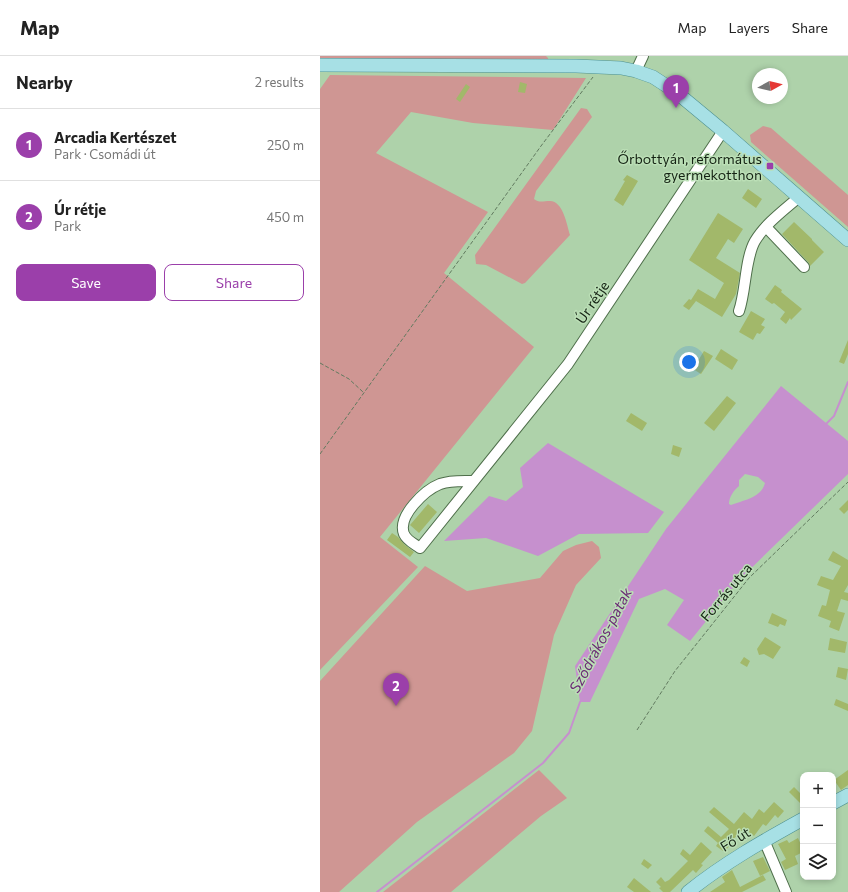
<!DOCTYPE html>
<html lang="en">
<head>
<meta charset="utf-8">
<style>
	body { margin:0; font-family:Commissioner,sans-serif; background:#f6f6f6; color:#222 }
	.controls { position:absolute; right:12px; bottom:12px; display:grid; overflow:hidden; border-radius:8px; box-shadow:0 2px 6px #0003 }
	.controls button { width:36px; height:36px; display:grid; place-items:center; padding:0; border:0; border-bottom:1px solid #e0e0e0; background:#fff; color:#222; font:20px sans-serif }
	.compass { position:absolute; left:432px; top:12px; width:36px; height:36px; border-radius:50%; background:#fff; box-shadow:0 2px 6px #0003; rotate:82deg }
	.you { position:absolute; left:369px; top:306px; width:14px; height:14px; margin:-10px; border:3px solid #fff; border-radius:50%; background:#1a73e8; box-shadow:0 0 0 6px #1a73e833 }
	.badge { display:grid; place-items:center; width:26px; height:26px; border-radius:50%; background:#9b3faa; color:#fff; font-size:13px; font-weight:700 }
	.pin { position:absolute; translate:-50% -33px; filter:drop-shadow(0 1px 2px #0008) }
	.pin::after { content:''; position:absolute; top:21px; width:14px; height:12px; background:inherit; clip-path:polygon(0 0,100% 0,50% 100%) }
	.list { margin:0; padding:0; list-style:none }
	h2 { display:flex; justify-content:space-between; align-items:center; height:52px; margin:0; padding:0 16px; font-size:17px }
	h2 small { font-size:13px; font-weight:400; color:#767676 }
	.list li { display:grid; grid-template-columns:26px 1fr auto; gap:12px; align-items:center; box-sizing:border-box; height:72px; padding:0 16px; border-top:1px solid #e0e0e0 }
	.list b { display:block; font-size:15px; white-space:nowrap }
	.list p { margin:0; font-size:13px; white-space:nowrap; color:#767676 }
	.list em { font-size:13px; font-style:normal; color:#767676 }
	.actions { display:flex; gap:8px; padding:12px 16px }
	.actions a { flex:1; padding:9px 0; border:1px solid #9b3faa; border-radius:8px; text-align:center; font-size:14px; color:#9b3faa }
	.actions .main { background:#9b3faa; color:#fff }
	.icon { flex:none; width:22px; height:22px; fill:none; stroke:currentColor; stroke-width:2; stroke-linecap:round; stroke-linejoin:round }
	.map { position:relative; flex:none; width:528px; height:836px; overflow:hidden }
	header { display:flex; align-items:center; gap:24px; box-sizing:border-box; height:56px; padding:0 20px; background:#fff; border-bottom:1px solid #e0e0e0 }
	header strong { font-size:19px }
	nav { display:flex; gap:22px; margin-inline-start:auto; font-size:14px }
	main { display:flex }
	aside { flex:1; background:#fff }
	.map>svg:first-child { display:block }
</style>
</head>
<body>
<header>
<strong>Map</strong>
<nav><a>Map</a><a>Layers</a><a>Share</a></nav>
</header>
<main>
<aside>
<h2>Nearby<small>2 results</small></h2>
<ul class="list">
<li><span class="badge">1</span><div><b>Arcadia Kertészet</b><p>Park · Csomádi út</p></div><em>250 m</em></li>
<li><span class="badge">2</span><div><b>Úr rétje</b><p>Park</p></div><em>450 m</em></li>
</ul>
<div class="actions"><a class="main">Save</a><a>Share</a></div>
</aside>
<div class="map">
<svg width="528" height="836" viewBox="0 0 528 836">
	<rect width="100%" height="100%" fill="#aed2aa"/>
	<g fill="#cf9693">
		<polygon points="0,0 226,0 228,2 228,4 0,3"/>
		<polygon points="10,19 266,22 233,74 153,67 91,56 56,97 168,156 124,217 214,291 60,481 98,511 0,614 0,33"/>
		<path d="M261 52 267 53 272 61 216 135 214 143C219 147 223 145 230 145 243 145 247 169 250 179L205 227 202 228 166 209 156 208 155 199Z"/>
		<polygon points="443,70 451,72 528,139 528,171 431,86 430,79"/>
		<polygon points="272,485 279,491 281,502 256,529 234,579 212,675 194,697 97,766 19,836 0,836 0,625 105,510 147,535 220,522 243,495 256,489"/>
		<polygon points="219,714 247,742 221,760 131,836 63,836"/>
	</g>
	<g fill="#c690ce" fill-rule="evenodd">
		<path d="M461 330 528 385V418L421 522 370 585 347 569 364 544 345 533 319 543 270 646H260L255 610 346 473ZM425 418 438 421 445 427C441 442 423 444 411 449L409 448C409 441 414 434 419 430V424Z"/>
		<polygon points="228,387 344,456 328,477 259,478 218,500 166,482 124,485 169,440 186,445 203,431 200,412"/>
	</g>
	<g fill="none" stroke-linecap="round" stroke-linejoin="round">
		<g stroke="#c690ce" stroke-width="2">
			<polyline points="506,368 514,360 528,326"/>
			<polyline points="57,836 223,707 249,677 260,646"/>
		</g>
	</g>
	<g fill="#a2b86a">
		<polygon points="200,26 207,28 205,37 198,36"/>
		<polygon points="146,28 150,31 140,46 136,43"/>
		<polygon points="307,119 318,125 303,150 294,144 305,125 303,124"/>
		<polygon points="428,133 442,143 436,152 422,142"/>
		<polygon points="398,157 423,173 414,187 408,183 396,202 420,217 416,238 402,261 376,245 369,254 363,250 369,243 371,244 378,233 395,243 404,227 369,204"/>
		<polygon points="474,166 492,183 492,184 504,196 490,210 489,207 462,178"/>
		<polygon points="455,229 462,234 461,236 482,253 471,264 470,262 466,268 460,263 465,256 454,247 452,248 445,243"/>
		<polygon points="431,255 445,263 441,269 445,271 440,278 437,277 433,284 419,276"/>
		<polygon points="528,284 528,298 524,308 519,306"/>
		<polygon points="401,293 418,304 412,314 395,303"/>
		<polygon points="384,295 393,300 381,318 373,313"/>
		<polygon points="407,340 416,347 394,375 384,367"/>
		<polygon points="311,357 327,367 322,375 306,365"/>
		<polygon points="353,389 362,392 359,401 351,398"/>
		<polygon points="528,444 528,454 524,458 519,453"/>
		<polygon points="108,448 117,456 99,477 90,469"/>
		<polygon points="72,477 78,481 85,489 94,496 90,501 67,484"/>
		<polygon points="513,495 528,504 528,529 524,536 528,537 528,545 521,543 517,555 525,557 519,575 509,571 511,565 498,560 502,549 506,550 510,534 497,529 501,520 513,524 521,510 508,504"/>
		<polygon points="452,557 467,564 465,570 460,568 458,571 448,567"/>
		<polygon points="445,581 461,591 453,603 444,598 439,599 437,593"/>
		<polygon points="510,582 527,586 525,597 508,594"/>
		<polygon points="424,601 430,605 427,611 420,607"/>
		<polygon points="518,611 528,613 526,624 516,621"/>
		<polygon points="516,643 528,648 528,655 514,649"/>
		<polygon points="528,714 528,729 521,734 514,724"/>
		<polygon points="474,731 483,740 483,750 469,736"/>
		<polygon points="454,746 464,755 458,762 455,759 446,770 443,768 434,780 424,772 409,788 410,789 406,794 405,793 403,795 396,790 398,787 384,775 388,770 401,781 409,773 389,756 394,751 414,768 424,756 432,763 439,753 444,757"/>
		<polygon points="478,782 483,793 483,796 475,800 478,808 465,814 461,806 466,803 458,788 467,784 469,787"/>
		<polygon points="381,786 392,796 381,808 383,809 376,817 373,814 350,836 343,836 339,832 341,831 336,826 341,821 345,826 349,824 368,805 360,798 363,793 370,799"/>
		<polygon points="443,801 450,815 440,820 433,805"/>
		<polygon points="324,803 332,809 328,813 321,808"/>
		<polygon points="412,814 420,831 443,819 446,824 422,836 390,836 405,826 402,821"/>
		<polygon points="314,822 331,836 314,836 307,831"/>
	</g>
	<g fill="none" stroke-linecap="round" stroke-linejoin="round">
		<defs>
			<g id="minor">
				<polyline points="316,15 323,0"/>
				<polyline points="446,171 484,211"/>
				<path d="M419 255C426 235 425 202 435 185 445 168 464 154 479 141"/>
				<path d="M154 425C142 425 131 424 120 428 105 434 77 460 84 478 87 485 95 488 100 492L248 308 403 75"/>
				<polyline points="444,784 466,836"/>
			</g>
			<g id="major">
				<polyline points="0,9 256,10 301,12 316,15 333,21 356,36 403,75 528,184"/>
				<polyline points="513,747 528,739"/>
				<path d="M368 836C404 807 443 785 483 763"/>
			</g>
		</defs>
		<use href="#minor" stroke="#4f6f4b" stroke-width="12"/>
		<use href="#major" stroke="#4e9090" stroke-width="14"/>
		<g stroke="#617a5f" stroke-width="1" stroke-dasharray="4 2" stroke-linecap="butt">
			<polyline points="0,307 29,323 43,336"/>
			<polyline points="0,398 221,90 273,21"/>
			<polyline points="317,674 355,615 429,522 528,426"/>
		</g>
		<use href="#minor" stroke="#fff" stroke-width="10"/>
		<use href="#major" stroke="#a7e0e5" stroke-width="13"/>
	</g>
	<rect fill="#9b3faa" stroke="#bbdfb6" stroke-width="1.5" x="446" y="106" width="8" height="8" rx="2"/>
	<g text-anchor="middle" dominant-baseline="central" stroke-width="3" stroke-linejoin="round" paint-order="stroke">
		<g font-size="14" fill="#142213" stroke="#bbdfb6" text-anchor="end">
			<text x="442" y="102">Őrbottyán, református<tspan x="442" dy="16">gyermekotthon</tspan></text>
		</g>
		<g font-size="14" fill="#142213" stroke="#bbdfb6">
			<text transform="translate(272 246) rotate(-56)">Úr rétje</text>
			<text transform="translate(406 536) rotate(-50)">Forrás utca</text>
			<text transform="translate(415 783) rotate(-32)">Fő út</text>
		</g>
		<g font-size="15" font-style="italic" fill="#6b2a75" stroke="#bbdfb6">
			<text transform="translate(280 584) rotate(-62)">Sződrákos-patak</text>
		</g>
	</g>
</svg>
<div class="controls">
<button>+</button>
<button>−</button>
<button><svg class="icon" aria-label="layers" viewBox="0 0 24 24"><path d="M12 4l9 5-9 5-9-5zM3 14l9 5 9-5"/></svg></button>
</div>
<svg class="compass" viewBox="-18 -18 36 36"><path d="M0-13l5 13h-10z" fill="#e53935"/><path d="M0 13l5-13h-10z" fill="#767676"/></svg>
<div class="you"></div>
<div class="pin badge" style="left:356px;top:52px">1</div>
<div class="pin badge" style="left:76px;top:650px">2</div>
</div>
</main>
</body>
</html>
